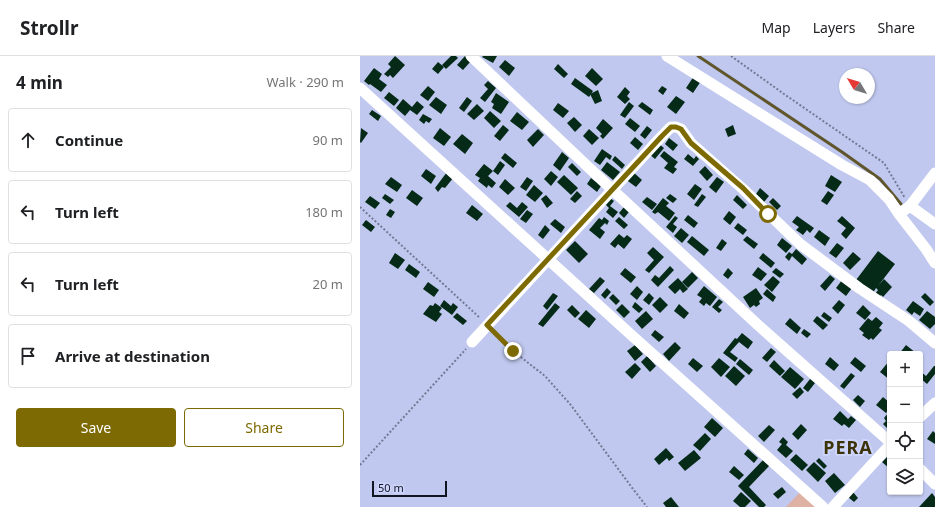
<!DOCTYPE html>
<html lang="en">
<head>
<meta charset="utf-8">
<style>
	body { margin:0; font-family:"Noto Sans",sans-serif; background:#f6f6f6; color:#202124 }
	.controls { position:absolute; right:12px; bottom:12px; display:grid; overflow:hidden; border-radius:4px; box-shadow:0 1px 3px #0004 }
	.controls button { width:36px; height:36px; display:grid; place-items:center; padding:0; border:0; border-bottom:1px solid #e0e0e0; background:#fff; color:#202124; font:20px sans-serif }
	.compass { position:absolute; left:479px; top:12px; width:36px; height:36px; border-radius:50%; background:#fff; box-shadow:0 1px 3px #0004; rotate:308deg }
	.scale { position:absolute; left:12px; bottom:10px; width:75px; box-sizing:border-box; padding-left:4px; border:2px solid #111421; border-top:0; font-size:11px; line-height:14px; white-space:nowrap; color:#111421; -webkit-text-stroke:3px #cdd5fd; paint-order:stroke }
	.stop { position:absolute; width:12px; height:12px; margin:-9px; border:3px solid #7e6a02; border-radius:50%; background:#fff }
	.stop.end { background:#7e6a02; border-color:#fff; box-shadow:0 1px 4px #0008 }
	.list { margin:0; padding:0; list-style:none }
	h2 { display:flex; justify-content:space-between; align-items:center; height:52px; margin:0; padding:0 16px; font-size:17px }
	h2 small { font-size:13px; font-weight:400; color:#757577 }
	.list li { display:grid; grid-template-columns:26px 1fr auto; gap:12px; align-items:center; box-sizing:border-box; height:64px; margin:0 8px 8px; padding:0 8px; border:1px solid #e0e0e0; border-radius:4px }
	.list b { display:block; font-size:15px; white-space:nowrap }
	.list em { font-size:13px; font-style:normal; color:#757577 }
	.actions { display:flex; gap:8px; padding:12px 16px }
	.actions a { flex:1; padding:9px 0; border:1px solid #7e6a02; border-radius:4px; text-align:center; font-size:14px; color:#7e6a02 }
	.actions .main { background:#7e6a02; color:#fff }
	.icon { flex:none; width:22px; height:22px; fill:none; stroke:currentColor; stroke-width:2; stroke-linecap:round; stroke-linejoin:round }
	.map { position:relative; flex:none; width:575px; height:451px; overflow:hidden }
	header { display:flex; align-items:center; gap:24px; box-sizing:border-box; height:56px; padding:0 20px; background:#fff; border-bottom:1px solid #e0e0e0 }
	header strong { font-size:19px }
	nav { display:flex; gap:22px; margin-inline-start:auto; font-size:14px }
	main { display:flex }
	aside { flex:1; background:#fff }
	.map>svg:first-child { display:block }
</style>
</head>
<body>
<header>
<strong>Strollr</strong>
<nav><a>Map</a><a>Layers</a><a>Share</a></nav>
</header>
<main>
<aside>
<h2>4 min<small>Walk · 290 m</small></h2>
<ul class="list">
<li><svg class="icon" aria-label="ahead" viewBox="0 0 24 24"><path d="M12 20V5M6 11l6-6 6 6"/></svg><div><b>Continue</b></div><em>90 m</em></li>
<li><svg class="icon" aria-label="left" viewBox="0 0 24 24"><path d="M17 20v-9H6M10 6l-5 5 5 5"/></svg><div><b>Turn left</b></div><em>180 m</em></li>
<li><svg class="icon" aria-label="left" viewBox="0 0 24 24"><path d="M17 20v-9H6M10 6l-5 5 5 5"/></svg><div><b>Turn left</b></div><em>20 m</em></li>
<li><svg class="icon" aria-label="arrive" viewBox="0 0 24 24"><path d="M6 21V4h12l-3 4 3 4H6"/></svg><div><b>Arrive at destination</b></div></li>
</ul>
<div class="actions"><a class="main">Save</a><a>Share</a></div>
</aside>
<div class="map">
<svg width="575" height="451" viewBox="0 0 575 451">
	<rect width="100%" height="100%" fill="#c0c8ef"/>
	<polygon fill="#dfb1a4" points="443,433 463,451 426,451"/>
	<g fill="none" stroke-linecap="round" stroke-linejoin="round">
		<polyline stroke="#60562c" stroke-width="3" points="338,0 482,96 520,123 541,148"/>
	</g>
	<g fill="#052b18">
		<polygon points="35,0 45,9 33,22 30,19 28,21 24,18 31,11 28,8"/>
		<polygon points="91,0 96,0 98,2 86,13 82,9"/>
		<polygon points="105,0 111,5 103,14 97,9"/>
		<polygon points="123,0 137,0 133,7 122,1"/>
		<polygon points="145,4 155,12 149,20 139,11"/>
		<polygon points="78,6 84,11 78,18 72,13"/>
		<polygon points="198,8 208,18 204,22 194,13"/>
		<polygon points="14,12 22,18 19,23 27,29 21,36 10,28 9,29 4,25"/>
		<polygon points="232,12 243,23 236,30 225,20"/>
		<polygon points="334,20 341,25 333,37 326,32"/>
		<polygon points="215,22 233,35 229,41 211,28"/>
		<polygon points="128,25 136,32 125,46 120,42 128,33 124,29"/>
		<polygon points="68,30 75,36 68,45 60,39"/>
		<polygon points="302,30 307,33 303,39 298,35"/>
		<polygon points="265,31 270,36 267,40 270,43 265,48 257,41"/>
		<polygon points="238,34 242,45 235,48 230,38"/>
		<polygon points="29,36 39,44 34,50 24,42"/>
		<polygon points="136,37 149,46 141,58 132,52 134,48 131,46"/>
		<polygon points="316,40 325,46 316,58 307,51"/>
		<polygon points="76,41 87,49 81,58 69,49"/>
		<polygon points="107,41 112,45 104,56 99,52"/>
		<polygon points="43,43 52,51 57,45 64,51 57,59 50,54 45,60 36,52"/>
		<polygon points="269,46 274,50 265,62 260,59"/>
		<polygon points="282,46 293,54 290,59 278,50"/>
		<polygon points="198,47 209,55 203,62 193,54"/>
		<polygon points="117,48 124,55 114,64 107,58"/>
		<polygon points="12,54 21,60 18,65 9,58"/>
		<polygon points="130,55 141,65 134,72 124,62"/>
		<polygon points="157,56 169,66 162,74 150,65"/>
		<polygon points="63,58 72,63 69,67 66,65 64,68 59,64"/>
		<polygon points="214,61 222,69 215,76 207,67"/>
		<polygon points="270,62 280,70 275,76 265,68"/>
		<polygon points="243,63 253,72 243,83 240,80 242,78 236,72"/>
		<polygon points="143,69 149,74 140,85 134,80"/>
		<polygon points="373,69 376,78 368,81 365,73"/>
		<polygon points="287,70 292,74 285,83 280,79"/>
		<polygon points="1,72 8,77 1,87 0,86"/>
		<polygon points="80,72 91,81 84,90 73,82"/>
		<polygon points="178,73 184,79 173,91 167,84"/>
		<polygon points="229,73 239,82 232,89 223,80"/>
		<polygon points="102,78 113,87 105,98 93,88"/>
		<polygon points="275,81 283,88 278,94 270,87"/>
		<polygon points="309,82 318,89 313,95 305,88"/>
		<polygon points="298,87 304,92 295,103 289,98"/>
		<polygon points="242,93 252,100 250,104 246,101 240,109 234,105"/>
		<polygon points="304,95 318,106 314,111 317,113 313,118 304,112 308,107 300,100"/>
		<polygon points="202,96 209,102 200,115 193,109"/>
		<polygon points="145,97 157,107 153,112 141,102"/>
		<polygon points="328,98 334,103 336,100 339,103 333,110 324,103"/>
		<polygon points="255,100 265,109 262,113 252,104"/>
		<polygon points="140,105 145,109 138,119 133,115"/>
		<polygon points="247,106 260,116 253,124 241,114"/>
		<polygon points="212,107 221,116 217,120 208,111"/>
		<polygon points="124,108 133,115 128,120 136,127 132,132 128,129 127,132 118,125 120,122 115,119"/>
		<polygon points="345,110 353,119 347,125 339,116"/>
		<polygon points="66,113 76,120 71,128 61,120"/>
		<polygon points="191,115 198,121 191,130 184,123"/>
		<polygon points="272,115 282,124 276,131 265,123"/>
		<polygon points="87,116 94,121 85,132 82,131 78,136 75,132"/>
		<polygon points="204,119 218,132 211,139 197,126"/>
		<polygon points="471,119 482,126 475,136 465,130"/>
		<polygon points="31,121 42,129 37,136 25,128"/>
		<polygon points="167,121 173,125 166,135 160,131"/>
		<polygon points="357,121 364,126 356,137 349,131"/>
		<polygon points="231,122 241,130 237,136 227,128"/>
		<polygon points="145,123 155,132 148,139 139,131"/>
		<polygon points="335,128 342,133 334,144 327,138"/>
		<polygon points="174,129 183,137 175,146 166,139"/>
		<polygon points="400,132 409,140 404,146 396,138"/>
		<polygon points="52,134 63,142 57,150 46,142"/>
		<polygon points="217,135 222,140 215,147 210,143"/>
		<polygon points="468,135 474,139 467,149 461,145"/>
		<polygon points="25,138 34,144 30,148 22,142"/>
		<polygon points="310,138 317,143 313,147 306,142"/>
		<polygon points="342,138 346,141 338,151 334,149"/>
		<polygon points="186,139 193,147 187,152 181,143"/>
		<polygon points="377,139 387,149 383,153 373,144"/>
		<polygon points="10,140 20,147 15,153 5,146"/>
		<polygon points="287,141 297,148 292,154 282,146"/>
		<polygon points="250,142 254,145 250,150 258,156 253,162 246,156 249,152 245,148"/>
		<polygon points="303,142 309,147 306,150 315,157 309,165 298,156 295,158 292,156"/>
		<polygon points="413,142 421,150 417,154 409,146"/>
		<polygon points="150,146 157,152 162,146 168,151 159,161 146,150"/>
		<polygon points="112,149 123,158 117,165 106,157"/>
		<polygon points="264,151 269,156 264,162 259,157"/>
		<polygon points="30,153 35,156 31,162 26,159"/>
		<polygon points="167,154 173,158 166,167 160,163"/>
		<polygon points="369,155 376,161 370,169 363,163"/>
		<polygon points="328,159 338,167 334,172 324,164"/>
		<polygon points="315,160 318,162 313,168 317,171 313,177 306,171"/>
		<polygon points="437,160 454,172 450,177 447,174 443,179 436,174 439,171 432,166"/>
		<polygon points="482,160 495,172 486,183 481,178 486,172 477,165"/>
		<polygon points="244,161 249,165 247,169 245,167 240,172 245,176 240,183 229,174 239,162 242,164"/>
		<polygon points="259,161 268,169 264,173 255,165"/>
		<polygon points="195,163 205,171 201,177 190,168"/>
		<polygon points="6,164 15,171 11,176 2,169"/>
		<polygon points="378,167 387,174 383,179 374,172"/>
		<polygon points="185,169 190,174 183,183 178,179"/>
		<polygon points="321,172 329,179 322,187 314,180"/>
		<polygon points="459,174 470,182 465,190 454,181"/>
		<polygon points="259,178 264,182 267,179 272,183 264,193 258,188 255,192 250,188"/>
		<polygon points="332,180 349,194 344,200 327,186"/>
		<polygon points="387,180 398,188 394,193 383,184"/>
		<polygon points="422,182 432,190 426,197 417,189"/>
		<polygon points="362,183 367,187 361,195 356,192"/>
		<polygon points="215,185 228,198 219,207 206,194"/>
		<polygon points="477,187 484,192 476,202 469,197"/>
		<polygon points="293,191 304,201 289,217 285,214 294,204 287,197"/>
		<polygon points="436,193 447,203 442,209 432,200 429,205 425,201 429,196 432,198"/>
		<polygon points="518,195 535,208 518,230 524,223 532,231 523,241 521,239 518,243 514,239 518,234 516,232 513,237 496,224"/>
		<polygon points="493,196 501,203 490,214 483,207"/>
		<polygon points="35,197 45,204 38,213 29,207"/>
		<polygon points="403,197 415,207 411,212 399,202"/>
		<polygon points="49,208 60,216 56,222 45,214"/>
		<polygon points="310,210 314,214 298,231 291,224 295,219 299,222"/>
		<polygon points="398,211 407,218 401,225 392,219"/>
		<polygon points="265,212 276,221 271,227 260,218"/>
		<polygon points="368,212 373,217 368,223 363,219"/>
		<polygon points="416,212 424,218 420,222 412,216"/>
		<polygon points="332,216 338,222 328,232 322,226"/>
		<polygon points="470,219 475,223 465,235 460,230"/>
		<polygon points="413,220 420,226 412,236 404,229"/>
		<polygon points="240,221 245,225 234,237 229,233"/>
		<polygon points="318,222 328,233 323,237 320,233 315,238 308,231"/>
		<polygon points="482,224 492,232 486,240 476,232"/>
		<polygon points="68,226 79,234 74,241 63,233"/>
		<polygon points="277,230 283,236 277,244 270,238"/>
		<polygon points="344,230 357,241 350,250 346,247 344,250 339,246 342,242 337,239"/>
		<polygon points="247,232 251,236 245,243 241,239"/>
		<polygon points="396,232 403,242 399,245 400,248 396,251 394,249 390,252 383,241"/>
		<polygon points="407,233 416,241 413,246 403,238"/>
		<polygon points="193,237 198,240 187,254 183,250"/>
		<polygon points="289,237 294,242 289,249 283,244"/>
		<polygon points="565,237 574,246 570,250 561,241"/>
		<polygon points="253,238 260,245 256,249 249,242"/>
		<polygon points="300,241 308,249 300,257 292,249"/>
		<polygon points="359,243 363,246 358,251 362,254 359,257 352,251"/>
		<polygon points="84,244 91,250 93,247 98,251 92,259 80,250"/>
		<polygon points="479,244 485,249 478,258 472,252"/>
		<polygon points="553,245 564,253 560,260 554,256 552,259 546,254"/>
		<polygon points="275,246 283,253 279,257 272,251"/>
		<polygon points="75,247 82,252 79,256 82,258 76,266 63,258 70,249 73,250"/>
		<polygon points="195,247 200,251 183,271 178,268"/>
		<polygon points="262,248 270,256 264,262 256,254"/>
		<polygon points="319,248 329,257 324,263 314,255"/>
		<polygon points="212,249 220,257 215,262 207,254"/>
		<polygon points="503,249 511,257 505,264 496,257"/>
		<polygon points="226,254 236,263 229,272 218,263"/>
		<polygon points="286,255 293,263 282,273 275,265"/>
		<polygon points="567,255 575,261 575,268 570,273 559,264"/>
		<polygon points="464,256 472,262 469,266 461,260"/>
		<polygon points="97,257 107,265 103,269 93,261"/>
		<polygon points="457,260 468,269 463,274 453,265"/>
		<polygon points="516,261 523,267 519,272 522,274 513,284 511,282 509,284 502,279 504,277 499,273 508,262 512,265"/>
		<polygon points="430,262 441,272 437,278 425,268"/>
		<polygon points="444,273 451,278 447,282 441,277"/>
		<polygon points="295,274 304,281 299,286 291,279"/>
		<polygon points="382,277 393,286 388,293 379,286 370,296 378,302 375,306 363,297 375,282 377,283"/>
		<polygon points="315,286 321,292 309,305 303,298"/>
		<polygon points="275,289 283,298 275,305 267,295"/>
		<polygon points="546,289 556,297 555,298 539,298"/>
		<polygon points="411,292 416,296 407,306 402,302"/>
		<polygon points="287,300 296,310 290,316 281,306"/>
		<polygon points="470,301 479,309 474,315 465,308"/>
		<polygon points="495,301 506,310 501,316 490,307"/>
		<polygon points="333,302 343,310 337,316 328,308"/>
		<polygon points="359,302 370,311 361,321 351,311"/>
		<polygon points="380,303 393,314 389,319 376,308"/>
		<polygon points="414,304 425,315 420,320 409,310"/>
		<polygon points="530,304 530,324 520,316"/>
		<polygon points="275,307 281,313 272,323 265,316"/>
		<polygon points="374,310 385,320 376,330 365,320"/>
		<polygon points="574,310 575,310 575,318 567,328 560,322 560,315 566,320"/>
		<polygon points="430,311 444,323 435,333 421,321"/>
		<polygon points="491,317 495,320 484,333 480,330"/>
		<polygon points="450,323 455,327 448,336 443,332"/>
		<polygon points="440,331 444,336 437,343 432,338"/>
		<polygon points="498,339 505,345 500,351 493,344"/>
		<polygon points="523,341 530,347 530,352 526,357 516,349"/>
		<polygon points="480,355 488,363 491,360 496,364 489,372 484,368 482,370 473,363"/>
		<polygon points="530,355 530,375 523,368 526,365 524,362"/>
		<polygon points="352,362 363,372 355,381 344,371"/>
		<polygon points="441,368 447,374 438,384 432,378"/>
		<polygon points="409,369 415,374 404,386 398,380"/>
		<polygon points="573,375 575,377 575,388 567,383"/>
		<polygon points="345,377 351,383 340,395 333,389"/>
		<polygon points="423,381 428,386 426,389 433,395 426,402 417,394 422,388 419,386"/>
		<polygon points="306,392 314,401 309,405 307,402 299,409 294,403"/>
		<polygon points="388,393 398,402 394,407 384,398"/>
		<polygon points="334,394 341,402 325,415 318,407"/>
		<polygon points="436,398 448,409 442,415 430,404"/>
		<polygon points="530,398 530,413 522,406"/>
		<polygon points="459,402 467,410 464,413 456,405"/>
		<polygon points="404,403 410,409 389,431 406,449 404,451 399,451 378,430"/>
		<polygon points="454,406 466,417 458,426 446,414"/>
		<polygon points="374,410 384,419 379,424 369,416"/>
		<polygon points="474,417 485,429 475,437 465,425"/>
		<polygon points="422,431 426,436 418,443 413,438"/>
		<polygon points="381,436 391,445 385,451 380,451 373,445"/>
		<polygon points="493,436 498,442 494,446 488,441"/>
		<polygon points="572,437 575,441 575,451 559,451"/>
		<polygon points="311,441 319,451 306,451 303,447"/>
	</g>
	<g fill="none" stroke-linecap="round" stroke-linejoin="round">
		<g stroke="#737994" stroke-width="2" stroke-dasharray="2 2" stroke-linecap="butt">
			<polyline points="371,0 424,38 524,107 545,142"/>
			<polyline points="0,151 120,262"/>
			<polyline points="135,276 153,295 185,320 210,348 273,433 287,451"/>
			<polyline points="0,409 106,293"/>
		</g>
		<g stroke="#fff" stroke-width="11">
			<polyline points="111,0 243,125 398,269 530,386"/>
			<polyline points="307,0 482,109 510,124 529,143 539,158 566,193 575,207"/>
			<polyline points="0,32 268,276 463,451"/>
			<polyline points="550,150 575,168"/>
			<polyline points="539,158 550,150 575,117"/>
			<polyline points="112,286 302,80 311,71 316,71 321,73 331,87 383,133 440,188 499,232 549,265 575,287"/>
			<polyline points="560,361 575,347"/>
			<polyline points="560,413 575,428"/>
			<polyline points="473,451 530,389"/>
		</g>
	</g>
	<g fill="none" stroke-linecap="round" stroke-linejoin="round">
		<polyline stroke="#7e6a02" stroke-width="5" points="153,295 127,269 302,80 311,71 316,71 321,73 331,87 383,132 408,158"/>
	</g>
	<g text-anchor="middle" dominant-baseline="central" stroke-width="4" stroke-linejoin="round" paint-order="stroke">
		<g font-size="18" font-weight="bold" letter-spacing="1" fill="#3c3308" stroke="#cdd5fd">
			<text x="488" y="391">PERA</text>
		</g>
	</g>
</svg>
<div class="controls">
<button>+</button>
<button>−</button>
<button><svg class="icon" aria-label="locate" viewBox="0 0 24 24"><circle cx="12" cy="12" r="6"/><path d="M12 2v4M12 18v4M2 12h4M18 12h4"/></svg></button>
<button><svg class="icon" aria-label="layers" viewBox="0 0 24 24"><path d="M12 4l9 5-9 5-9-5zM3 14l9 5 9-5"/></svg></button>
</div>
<svg class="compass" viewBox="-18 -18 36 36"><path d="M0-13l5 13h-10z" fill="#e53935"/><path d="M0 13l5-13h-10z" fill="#757577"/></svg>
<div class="scale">50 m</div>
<div class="stop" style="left:408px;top:158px"></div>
<div class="stop end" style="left:153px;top:295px"></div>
</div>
</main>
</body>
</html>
